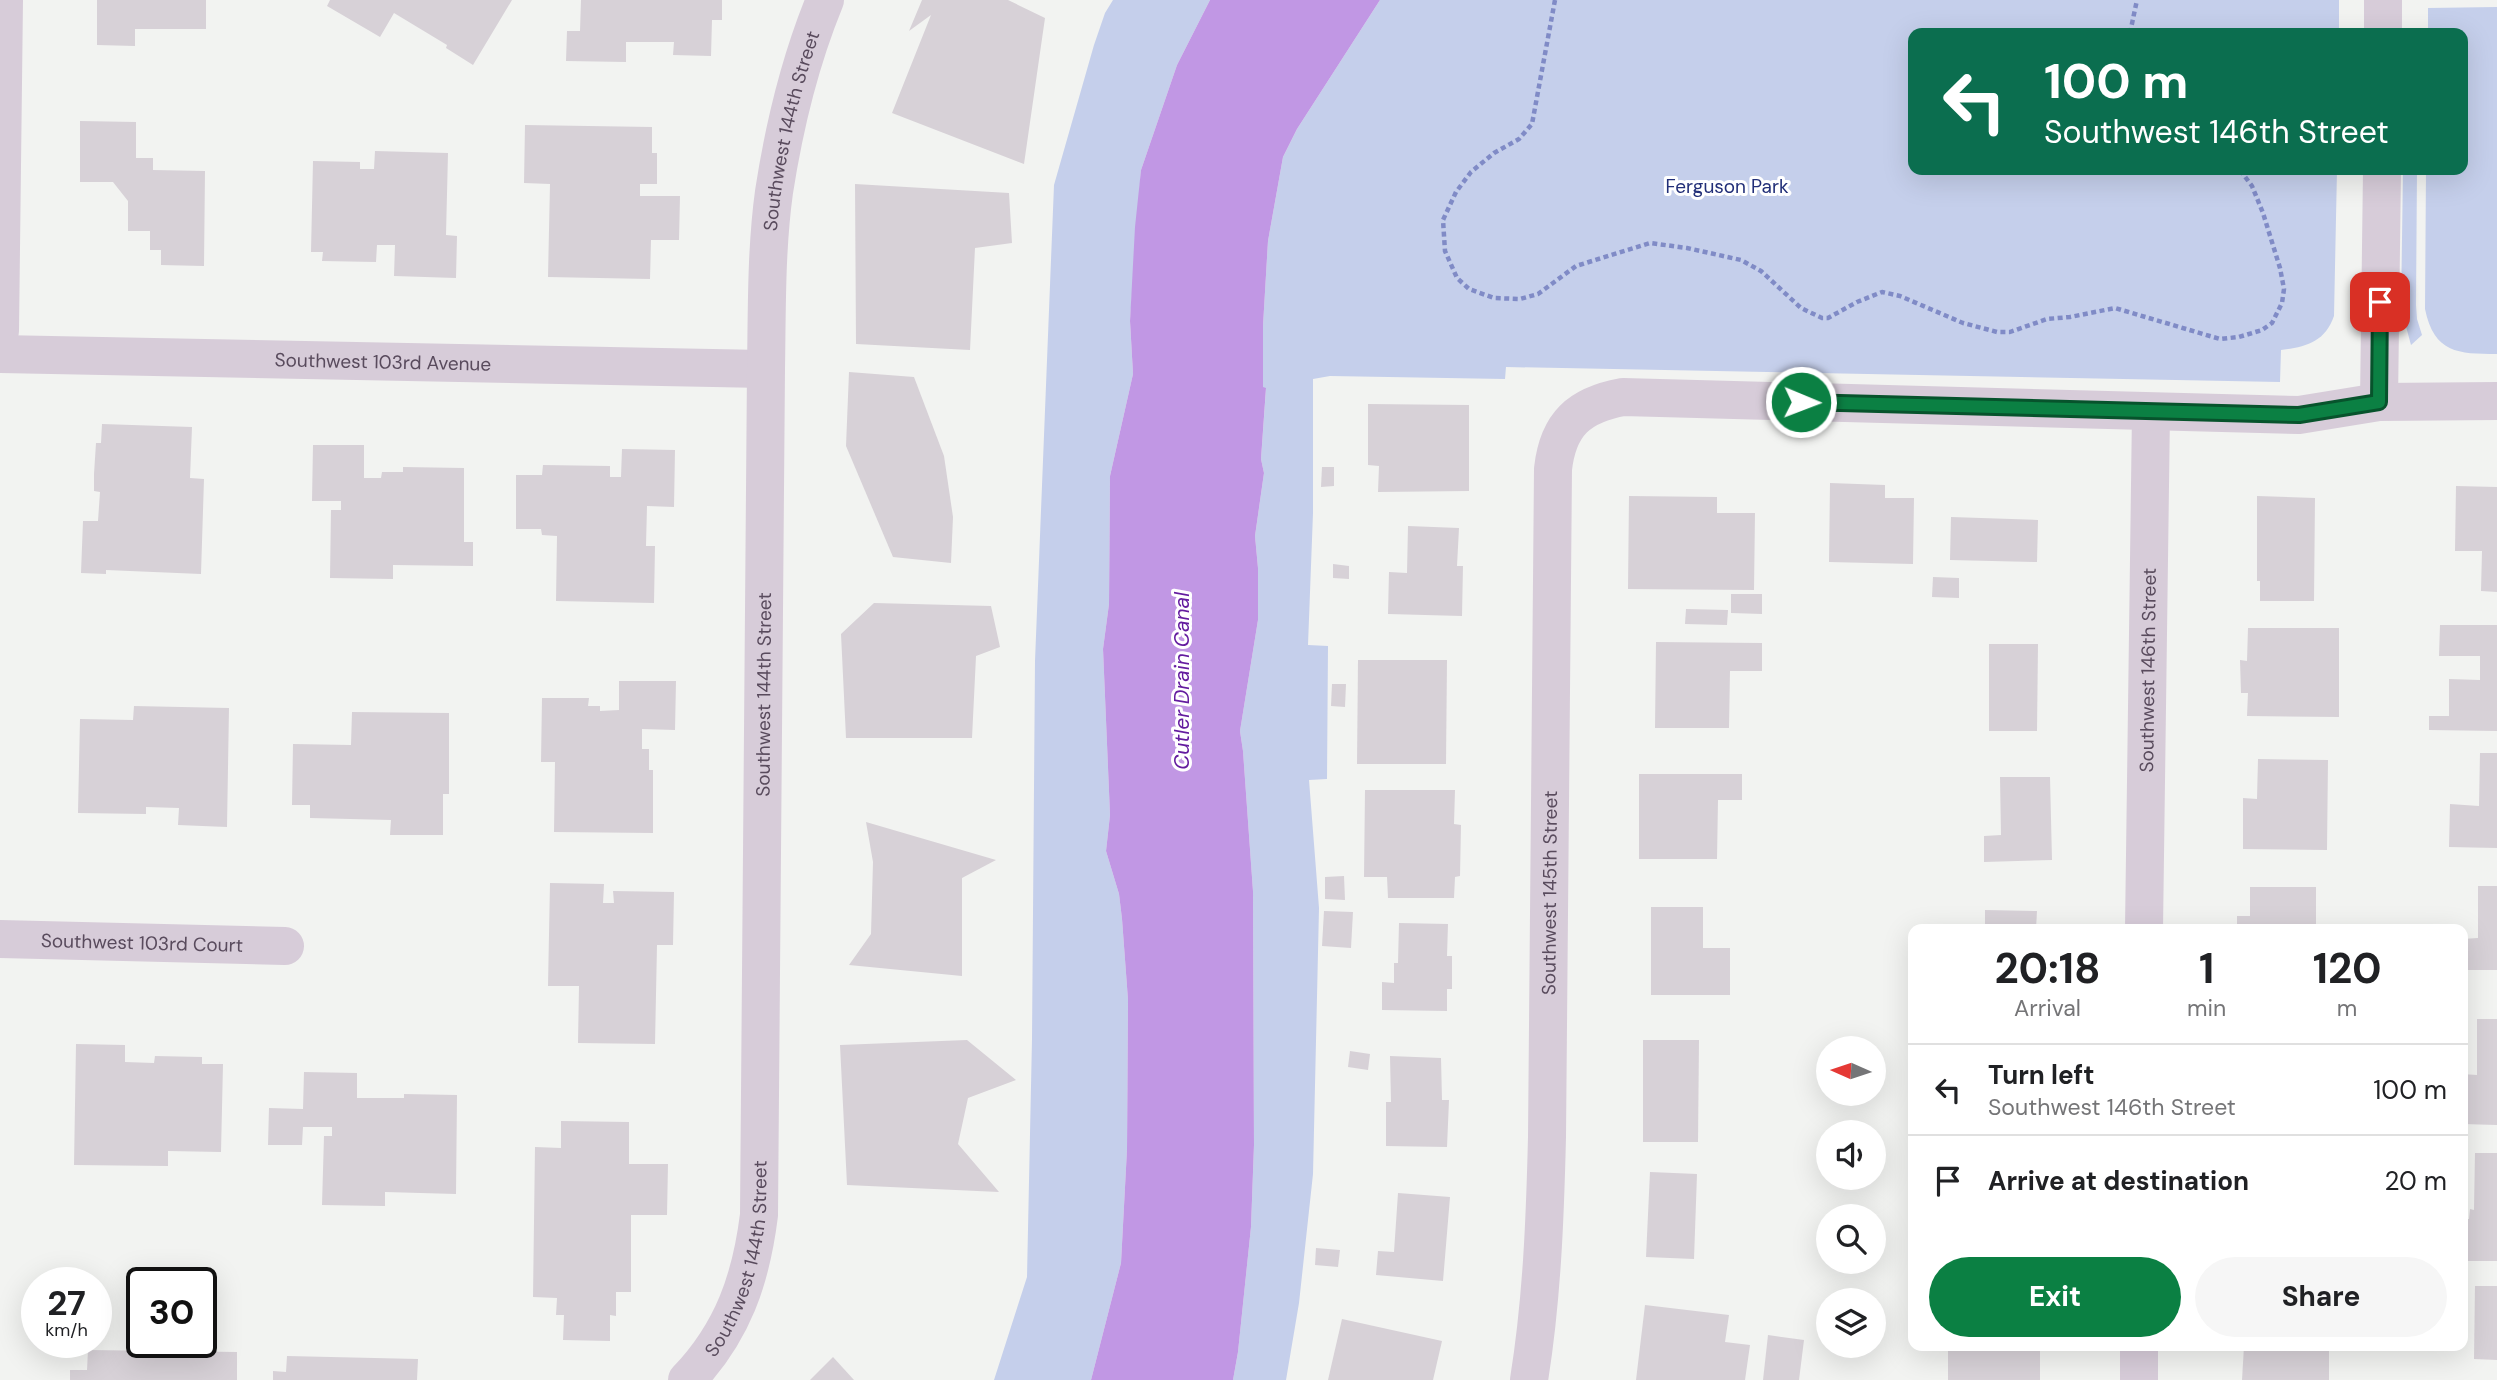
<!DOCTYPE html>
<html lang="en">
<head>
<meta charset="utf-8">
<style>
	body { margin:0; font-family:"DM Sans",sans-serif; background:#f6f6f6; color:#202124; height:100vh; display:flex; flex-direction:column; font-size:26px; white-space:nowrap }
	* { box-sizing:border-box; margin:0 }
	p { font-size:23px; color:#757577 }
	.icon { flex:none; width:38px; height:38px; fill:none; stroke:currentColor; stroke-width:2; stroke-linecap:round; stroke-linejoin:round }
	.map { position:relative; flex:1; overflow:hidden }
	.sheet { position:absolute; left:1908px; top:924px; width:560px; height:427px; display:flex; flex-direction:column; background:#fff; border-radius:14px; box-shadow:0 7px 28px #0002 }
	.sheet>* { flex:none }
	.guide { position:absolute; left:1908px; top:28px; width:560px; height:147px; border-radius:14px; box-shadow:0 7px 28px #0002; background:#0b6e4f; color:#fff; overflow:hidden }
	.needle { width:46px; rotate:273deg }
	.tools { position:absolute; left:1816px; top:1036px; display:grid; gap:14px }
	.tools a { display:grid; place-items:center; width:70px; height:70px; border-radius:50%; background:#fff; box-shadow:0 7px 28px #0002; font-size:35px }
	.speed { position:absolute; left:21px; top:1267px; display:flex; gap:14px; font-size:35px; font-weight:700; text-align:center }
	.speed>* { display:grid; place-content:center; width:91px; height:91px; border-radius:50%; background:#fff; box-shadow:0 7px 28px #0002; line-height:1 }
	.speed small { font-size:18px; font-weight:400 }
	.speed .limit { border:4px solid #111; border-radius:10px; background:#fff; color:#111 }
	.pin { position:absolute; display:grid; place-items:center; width:60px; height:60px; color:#fff; margin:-30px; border-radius:14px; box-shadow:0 4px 10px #0006 }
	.me { position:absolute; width:77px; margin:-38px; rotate:91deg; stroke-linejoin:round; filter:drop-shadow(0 0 5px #0008) }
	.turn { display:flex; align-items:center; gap:24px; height:147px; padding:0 21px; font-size:32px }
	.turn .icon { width:91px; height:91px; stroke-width:2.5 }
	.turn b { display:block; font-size:49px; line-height:60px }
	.eta { display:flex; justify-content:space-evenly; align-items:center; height:119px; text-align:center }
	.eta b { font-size:42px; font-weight:700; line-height:49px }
	.cta { display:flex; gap:14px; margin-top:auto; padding:14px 21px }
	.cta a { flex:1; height:80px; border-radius:42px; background:#0b8043; color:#fff; font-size:28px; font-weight:700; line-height:80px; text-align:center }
	.cta a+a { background:#f6f6f6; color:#202124 }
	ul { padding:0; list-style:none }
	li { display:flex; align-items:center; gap:21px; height:91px; padding:0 21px; border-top:2px solid #e0e0e0 }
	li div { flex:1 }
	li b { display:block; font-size:26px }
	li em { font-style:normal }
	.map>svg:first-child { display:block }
	.green { fill:#c5cfeb }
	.water { fill:#c197e4 }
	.building { fill:#d7d1d7 }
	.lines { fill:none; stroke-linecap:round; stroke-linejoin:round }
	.path { stroke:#808bc6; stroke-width:4.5; stroke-dasharray:5 3.5; stroke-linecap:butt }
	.minor { stroke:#d7ccd9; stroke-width:38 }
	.route-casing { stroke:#07532c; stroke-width:18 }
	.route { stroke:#0b8043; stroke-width:12 }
	.labels { text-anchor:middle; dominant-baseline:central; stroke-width:6; stroke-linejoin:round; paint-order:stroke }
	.street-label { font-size:19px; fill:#594b5d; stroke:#fff }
	.park-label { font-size:19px; fill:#222f78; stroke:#fff }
	.water-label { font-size:21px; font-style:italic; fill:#641c9f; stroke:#fff }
</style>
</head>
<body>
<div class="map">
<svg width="2497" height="1380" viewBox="0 0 2497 1380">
	<rect width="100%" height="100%" fill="#f2f3f1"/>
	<g class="green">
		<polygon points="1113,0 1210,0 1177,65 1141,170 1130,321 1133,374 1110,476 1109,604 1103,649 1110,815 1106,851 1119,894 1122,919 1128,1000 1127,1149 1121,1263 1091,1380 994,1380 1027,1277 1032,1039 1035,661 1054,185 1094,45 1105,13"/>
		<path d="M1380 0H2339V33H1913V170H2337L2334 316C2325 342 2306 347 2281 350L2280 382 1506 367 1505 379 1330 376 1313 379V513L1308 645 1328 646 1327 779 1309 780 1319 908 1313 1174 1299 1303 1286 1380H1233L1238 1352 1251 1227 1254 1145 1253 891 1243 751 1240 731 1258 620V568L1255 536 1264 473 1261 459 1266 389 1263 388V326L1268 241 1283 157 1297 129Z"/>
		<path d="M2497 7V354C2458 354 2434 353 2425 309L2426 170H2462V33H2428V8Z"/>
		<polygon points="2403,170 2417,170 2416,305 2417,319 2422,335 2411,345 2401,308"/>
	</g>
	<polygon class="water" points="1210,0 1380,0 1297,129 1283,157 1268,241 1263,326 1263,387 1266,388 1261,459 1264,473 1255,536 1258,568 1258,620 1240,731 1243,751 1253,891 1254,1145 1251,1227 1238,1352 1233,1380 1091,1380 1121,1263 1127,1149 1128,1000 1122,919 1119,894 1106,851 1110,815 1103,649 1109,604 1110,476 1133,374 1130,321 1135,227 1141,170 1177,65"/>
	<g class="building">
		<polygon points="97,0 206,0 206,29 135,29 135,46 97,45"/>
		<polygon points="330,0 512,0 473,65 446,48 447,45 394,13 380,37 327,6"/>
		<polygon points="581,0 722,0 722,20 712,20 711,56 673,55 674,42 626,42 626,62 566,61 567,31 580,31"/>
		<polygon points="922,0 1008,0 1045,18 1024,164 892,113 931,15 909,31"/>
		<polygon points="80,121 136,122 136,158 153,158 153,170 205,171 204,266 161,265 161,250 150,250 150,231 128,231 128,201 113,182 80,182"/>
		<polygon points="525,125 652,127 652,153 657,153 657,184 640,184 640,196 680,196 679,240 651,240 650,279 548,277 550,184 524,183"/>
		<polygon points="375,151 448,153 446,235 457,236 456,278 394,276 395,245 377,245 376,262 322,261 323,252 311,252 313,161 360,162 360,169 374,169"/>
		<polygon points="855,184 1009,193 1012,243 975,248 970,350 856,344"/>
		<polygon points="849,372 914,377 944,456 953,517 951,563 893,557 846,446"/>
		<polygon points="1368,404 1469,405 1469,491 1378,492 1379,466 1368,465"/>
		<polygon points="102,424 192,427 190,478 204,479 201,574 106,570 106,574 81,573 83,521 98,521 100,492 94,491 94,474 96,443 101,443"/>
		<polygon points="313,445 364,445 364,478 381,478 382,472 403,472 403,467 464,468 464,542 473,542 473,566 393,565 393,579 330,578 331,510 341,510 341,501 312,501"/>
		<polygon points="622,449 675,450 674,507 647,506 646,546 655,546 654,603 556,601 557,536 542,535 541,529 516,529 516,475 542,475 543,465 610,466 610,477 621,477"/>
		<polygon points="1322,467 1334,467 1334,486 1321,487"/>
		<polygon points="1830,483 1885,485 1885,498 1914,498 1913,564 1829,562"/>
		<polygon points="2456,486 2497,487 2497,592 2481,591 2482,551 2455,551"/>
		<polygon points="1629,496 1717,497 1717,513 1755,513 1754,590 1628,589"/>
		<polygon points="2257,496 2315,498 2314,601 2260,601 2260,581 2257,581"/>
		<polygon points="1951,517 2038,520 2037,562 1950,560"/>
		<polygon points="1408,526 1459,528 1457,566 1463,566 1462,616 1388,614 1389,572 1407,573"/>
		<polygon points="1333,564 1349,566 1349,579 1333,578"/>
		<polygon points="1933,577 1959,578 1959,598 1932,597"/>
		<polygon points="1731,594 1762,594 1762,614 1731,613"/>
		<polygon points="874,603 991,606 1000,647 976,656 972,738 846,738 841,634"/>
		<polygon points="1686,609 1728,610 1727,625 1685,624"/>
		<polygon points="2440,625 2497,625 2497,731 2429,730 2429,716 2449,716 2449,679 2480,680 2480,656 2439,656"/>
		<polygon points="2248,628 2339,628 2339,717 2247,716 2248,693 2241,693 2240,660 2247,661"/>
		<polygon points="1656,642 1762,643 1762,671 1730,671 1729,728 1655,728"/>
		<polygon points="1989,644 2038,644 2037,731 1989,731"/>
		<polygon points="1358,660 1447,660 1446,764 1357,764"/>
		<polygon points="619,681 676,681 675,730 642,729 642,749 649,749 649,770 653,770 653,833 554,832 555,762 541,762 542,698 589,698 588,706 600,706 600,711 619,710"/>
		<polygon points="1332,684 1346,684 1345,707 1331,706"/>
		<polygon points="134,706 229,708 227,827 178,825 179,808 146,807 146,814 78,813 80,719 133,720"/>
		<polygon points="352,712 449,713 449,794 443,794 443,835 390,835 391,820 310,818 310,805 292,805 293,744 351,745"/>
		<polygon points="2480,753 2497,753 2497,848 2449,847 2450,804 2479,806"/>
		<polygon points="2258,759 2328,760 2327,850 2243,849 2243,798 2257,799"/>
		<polygon points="1639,774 1742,774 1742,800 1718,800 1717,859 1639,859"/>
		<polygon points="2000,777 2050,777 2052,860 1984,862 1984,836 2001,835"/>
		<polygon points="1365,790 1455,790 1454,824 1461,825 1460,876 1455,877 1454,898 1388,898 1387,877 1364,877"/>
		<polygon points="866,822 996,860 962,878 962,976 849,965 871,934 873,862"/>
		<polygon points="1344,876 1345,900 1325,899 1325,877"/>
		<polygon points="550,883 604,884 603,903 614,903 613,891 674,892 673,945 657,945 655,1044 578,1043 579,986 548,986"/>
		<polygon points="2478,886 2497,886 2497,970 2462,970 2462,939 2478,938"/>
		<polygon points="2250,887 2316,887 2316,929 2237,929 2237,916 2250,916"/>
		<polygon points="1651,907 1703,907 1703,948 1730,948 1730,995 1651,995"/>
		<polygon points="1985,910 2037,911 2036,929 1985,929"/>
		<polygon points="1324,911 1353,912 1351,948 1322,946"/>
		<polygon points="1399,923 1448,924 1447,956 1452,956 1452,989 1447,989 1447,1011 1382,1010 1382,982 1394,983 1394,963 1398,963"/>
		<polygon points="2477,1019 2497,1019 2497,1125 2462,1124 2462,1074 2477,1075"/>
		<polygon points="967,1040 1016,1080 968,1098 958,1144 999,1192 847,1185 840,1045"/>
		<polygon points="1643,1040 1699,1040 1698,1142 1643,1142"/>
		<polygon points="76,1044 125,1045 125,1062 154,1063 155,1056 202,1057 202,1064 223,1064 221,1152 168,1151 168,1166 74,1165"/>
		<polygon points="1350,1051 1370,1054 1368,1070 1348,1067"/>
		<polygon points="1390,1056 1441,1058 1442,1100 1449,1100 1447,1147 1386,1146 1386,1102 1391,1102"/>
		<polygon points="304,1072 357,1073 357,1098 404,1098 404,1094 457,1095 456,1194 385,1192 385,1206 322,1205 324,1136 332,1136 332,1127 303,1127 302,1145 268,1145 269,1108 303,1109"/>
		<polygon points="561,1121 629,1122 629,1164 668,1164 667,1215 631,1215 631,1292 616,1292 616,1316 610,1315 610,1341 563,1340 564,1315 556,1315 557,1298 533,1297 535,1147 561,1148"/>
		<polygon points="2475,1153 2497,1153 2497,1261 2462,1261 2462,1219 2469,1219 2470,1209 2474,1210"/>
		<polygon points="1650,1172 1697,1174 1694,1259 1646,1257"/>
		<polygon points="1398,1193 1450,1197 1443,1281 1376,1275 1378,1251 1394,1252"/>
		<polygon points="1316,1248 1340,1250 1338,1267 1315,1265"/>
		<polygon points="2475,1286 2497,1286 2497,1360 2474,1359"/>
		<polygon points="1645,1305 1729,1315 1725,1342 1750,1345 1745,1380 1636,1380"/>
		<polygon points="1342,1319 1442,1341 1433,1380 1328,1380"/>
		<polygon points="1768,1335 1804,1340 1799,1380 1763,1380"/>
		<rect x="1948" y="1346" width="92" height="34"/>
		<polygon points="2244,1346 2329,1346 2329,1380 2242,1380"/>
		<polygon points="88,1350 237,1352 237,1380 70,1380 70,1370 87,1370"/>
		<polygon points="287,1356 418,1359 417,1380 273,1380 273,1371 286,1372"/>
		<polygon points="833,1357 854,1380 810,1380"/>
	</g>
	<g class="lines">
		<g class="path">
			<polyline points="1555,0 1532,124 1519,139 1494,153 1471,172 1456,192 1443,220 1445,251 1457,278 1469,289 1494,298 1520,299 1538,294 1576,266 1650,243 1687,248 1741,260 1761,271 1801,308 1822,318 1828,318 1857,302 1882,292 1900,296 1963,323 1997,332 2010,332 2047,319 2070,317 2115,308 2220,339 2239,337 2262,330 2272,323 2282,303 2284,289 2280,268 2263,213 2252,186 2240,170"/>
			<polyline points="2130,33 2137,0"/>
		</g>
		<g class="minor">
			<polyline points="2383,33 2383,0"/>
			<polyline points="0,331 4,0"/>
			<path id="s1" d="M0 354 766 369"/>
			<polyline points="2379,402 2382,170"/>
			<path id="s2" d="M2144 929 2151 412"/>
			<path id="s3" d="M0 939 285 946"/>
			<path id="s4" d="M687 1380C733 1332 751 1279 759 1215L766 369C767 310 766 250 774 192 784 127 800 61 825 0"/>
			<path id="s5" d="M1529 1380C1542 1299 1545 1219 1547 1137L1553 469C1558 424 1579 405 1623 397L2299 415 2379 402 2497 401"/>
			<polyline points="2139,1380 2139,1346"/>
		</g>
	</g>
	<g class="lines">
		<defs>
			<polyline id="route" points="1801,402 2299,415 2379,402 2380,302"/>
		</defs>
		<use href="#route" class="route-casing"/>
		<use href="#route" class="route"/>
	</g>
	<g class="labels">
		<g class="street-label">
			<text stroke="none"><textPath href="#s4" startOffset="1270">Southwest 144th Street</textPath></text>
			<text stroke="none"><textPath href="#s1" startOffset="383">Southwest 103rd Avenue</textPath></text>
			<text stroke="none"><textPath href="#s2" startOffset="259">Southwest 146th Street</textPath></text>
			<text stroke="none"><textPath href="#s4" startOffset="704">Southwest 144th Street</textPath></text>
			<text stroke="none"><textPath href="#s5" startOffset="488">Southwest 145th Street</textPath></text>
			<text stroke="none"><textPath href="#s3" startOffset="142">Southwest 103rd Court</textPath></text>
			<text stroke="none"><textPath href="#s4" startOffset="136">Southwest 144th Street</textPath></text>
		</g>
		<g class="park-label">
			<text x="1727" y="186">Ferguson Park</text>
		</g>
		<g class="water-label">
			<text transform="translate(1182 681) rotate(-90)">Cutler Drain Canal</text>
		</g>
	</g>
</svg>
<div class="tools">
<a><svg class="needle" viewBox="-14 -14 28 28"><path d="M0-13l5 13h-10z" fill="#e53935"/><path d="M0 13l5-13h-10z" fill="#757577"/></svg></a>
<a><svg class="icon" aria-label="sound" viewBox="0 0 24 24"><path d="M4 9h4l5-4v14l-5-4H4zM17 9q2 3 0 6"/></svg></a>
<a><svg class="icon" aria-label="search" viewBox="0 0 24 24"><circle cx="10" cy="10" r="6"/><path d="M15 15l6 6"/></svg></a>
<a><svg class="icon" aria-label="layers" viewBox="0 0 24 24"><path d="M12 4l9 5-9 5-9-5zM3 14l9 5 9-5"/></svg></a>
</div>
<div class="speed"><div>27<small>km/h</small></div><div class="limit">30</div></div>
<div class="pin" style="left:2380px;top:302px;background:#d93025"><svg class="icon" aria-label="arrive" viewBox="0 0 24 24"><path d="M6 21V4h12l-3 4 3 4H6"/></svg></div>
<svg class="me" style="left:1801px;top:402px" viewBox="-20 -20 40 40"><circle r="17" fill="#0b8043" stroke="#fff" stroke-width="3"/><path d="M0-11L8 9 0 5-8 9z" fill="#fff"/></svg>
<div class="guide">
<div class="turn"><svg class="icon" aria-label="left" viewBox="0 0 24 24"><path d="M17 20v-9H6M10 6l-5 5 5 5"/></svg><div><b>100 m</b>Southwest 146th Street</div></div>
</div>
<section class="sheet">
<div class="eta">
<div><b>20:18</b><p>Arrival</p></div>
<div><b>1</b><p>min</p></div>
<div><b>120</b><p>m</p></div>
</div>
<ul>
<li><svg class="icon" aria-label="left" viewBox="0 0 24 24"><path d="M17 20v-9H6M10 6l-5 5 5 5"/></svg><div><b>Turn left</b><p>Southwest 146th Street</p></div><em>100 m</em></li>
<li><svg class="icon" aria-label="arrive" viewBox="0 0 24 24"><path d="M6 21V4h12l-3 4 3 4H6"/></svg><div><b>Arrive at destination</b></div><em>20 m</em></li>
</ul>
<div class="cta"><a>Exit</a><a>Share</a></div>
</section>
</div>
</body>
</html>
